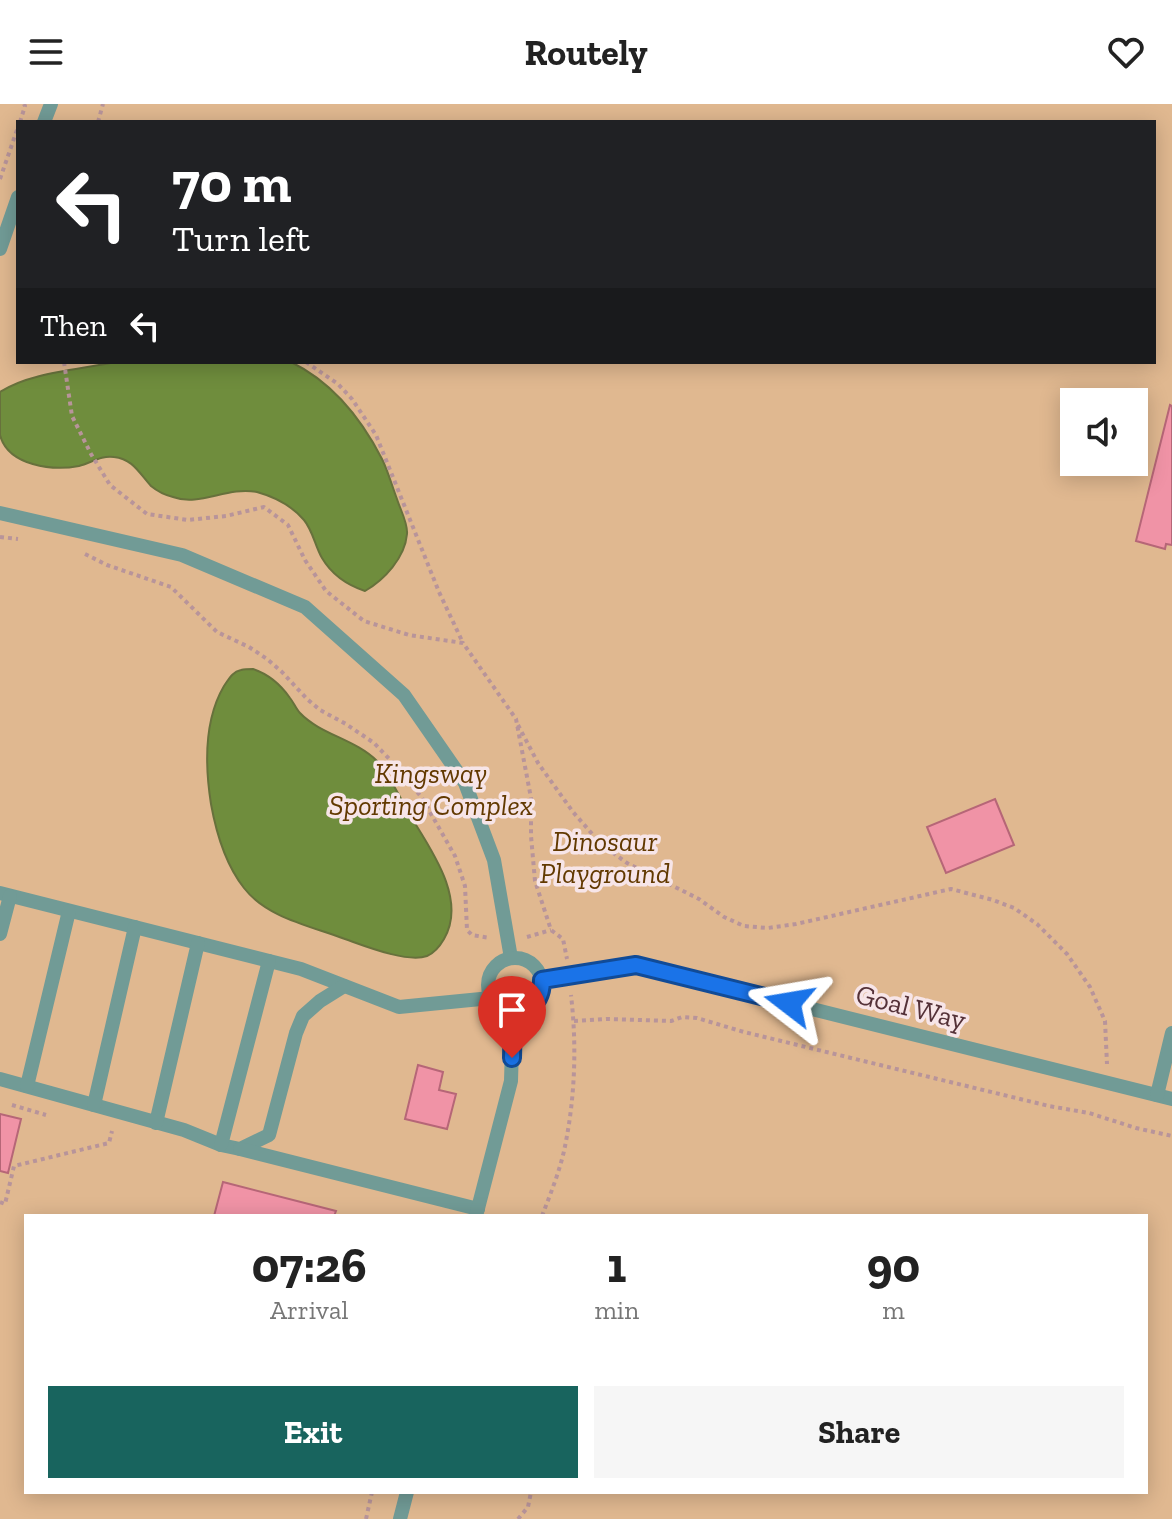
<!DOCTYPE html>
<html lang="en">
<head>
<meta charset="utf-8">
<style>
	body { margin:0; font-family:"Zilla Slab",serif; background:#f6f6f6; color:#222; height:100vh; display:flex; flex-direction:column; font-size:30px; white-space:nowrap }
	* { box-sizing:border-box; margin:0 }
	p { font-size:26px; color:#767676 }
	.icon { flex:none; width:44px; height:44px; fill:none; stroke:currentColor; stroke-width:2; stroke-linecap:round; stroke-linejoin:round }
	.map { position:relative; flex:1; overflow:hidden }
	.sheet { position:absolute; left:24px; top:1110px; width:1124px; height:280px; display:flex; flex-direction:column; background:#fff; border-radius:0px; box-shadow:0 4px 20px #0003 }
	.sheet>* { flex:none }
	.top-card { position:absolute; left:16px; top:16px; width:1140px; height:244px; border-radius:0px; box-shadow:0 4px 20px #0003; background:#202124; color:#fff; overflow:hidden }
	.buttons { position:absolute; left:1060px; top:284px; display:grid; gap:16px }
	.buttons a { display:grid; place-items:center; width:88px; height:88px; border-radius:0px; background:#fff; box-shadow:0 4px 20px #0003; font-size:40px }
	.pin { position:absolute; display:grid; place-items:center; width:68px; height:68px; color:#fff; margin:-82px -34px; border-radius:50% 50% 50% 0; rotate:-45deg; box-shadow:0 0 8px #0007 }
	.pin .icon { rotate:45deg }
	.me { position:absolute; width:88px; margin:-44px; rotate:284deg; stroke-linejoin:round; filter:drop-shadow(0 0 6px #0008) }
	.turn { display:flex; align-items:center; gap:28px; height:168px; padding:0 24px; font-size:36px }
	.turn .icon { width:104px; height:104px; stroke-width:2.5 }
	.turn b { display:block; font-size:56px; line-height:68px }
	.then { display:flex; align-items:center; height:76px; padding:0 24px; background:#0003; gap:16px; font-size:30px }
	.eta { display:flex; justify-content:space-evenly; align-items:center; height:136px; text-align:center }
	.eta b { font-size:48px; font-weight:800; line-height:56px }
	.button { display:flex; gap:16px; margin-top:auto; padding:16px 24px }
	.button a { flex:1; height:92px; border-radius:0px; background:#18645e; color:#fff; font-size:32px; font-weight:800; line-height:92px; text-align:center }
	.button a+a { background:#f6f6f6; color:#222 }
	header { display:flex; justify-content:space-between; align-items:center; height:104px; padding:0 24px; background:#fff; font-size:36px; font-weight:800 }
	.map>svg:first-child { display:block }
	.green { fill:#e0b890; fill-rule:evenodd }
	.water { fill:#6f8d3d; stroke:#67713c; stroke-width:2 }
	.building { fill:#f093a6; stroke:#b66677; stroke-width:2 }
	.lines { fill:none; stroke-linecap:round; stroke-linejoin:round }
	.path { stroke:#b8949a; stroke-width:4; stroke-dasharray:4 4; stroke-linecap:butt }
	.lane { stroke:#719b96; stroke-width:14 }
	.route-casing { stroke:#114b97; stroke-width:20 }
	.route { stroke:#1a73e8; stroke-width:14 }
	.labels { text-anchor:middle; dominant-baseline:central; stroke-width:7; stroke-linejoin:round; paint-order:stroke }
	.park-label { font-size:28px; font-style:italic; fill:#623900; stroke:#f7e5e8 }
	.street-label { font-size:28px; fill:#543138; stroke:#f7e5e8 }
</style>
</head>
<body>
<header><svg class="icon" aria-label="menu" viewBox="0 0 24 24"><path d="M4 6h16M4 12h16M4 18h16"/></svg>Routely<svg class="icon" aria-label="heart" viewBox="0 0 24 24"><path d="M12 20l-8-8c-3-5 5-10 8-4 3-6 11-1 8 4z"/></svg></header>
<div class="map">
<svg width="1172" height="1415" viewBox="0 0 1172 1415">
	<rect width="100%" height="100%" fill="#f7d2d8"/>
	<path class="green" d="M0 0H1172V1415H0ZM18 18H1154V258H18ZM1074 298H1134V358H1074ZM26 1112H1146V1388H26Z"/>
	<g class="water">
		<path d="M115 258H291C332 278 361 314 382 355 388 367 392 382 397 395 400 405 408 419 407 430 405 454 384 476 365 487 347 481 332 471 322 454 315 442 313 427 304 416 292 402 275 393 257 388 227 382 200 403 173 393 165 391 157 387 151 382 139 369 133 355 114 353 101 351 91 359 79 362 53 367 8 362 0 331 0 318 0 302 0 288 31 268 79 266 115 258Z"/>
		<path d="M253 565C268 570 281 581 290 594 294 599 296 605 300 609 321 631 355 635 377 657 389 669 402 698 411 713 432 747 467 796 444 835 440 842 434 849 427 852 407 859 365 842 345 835 311 822 267 814 244 784 226 761 216 728 211 700 205 662 204 616 224 582 229 575 232 568 241 566 245 565 249 565 253 565Z"/>
	</g>
	<g class="building">
		<polygon points="1170,301 1172,302 1172,441 1166,440 1165,445 1136,437"/>
		<polygon points="995,695 1014,741 946,769 927,723"/>
		<polygon points="418,961 443,968 439,986 456,990 447,1025 405,1015"/>
		<polygon points="0,1010 21,1015 8,1069 0,1067"/>
		<polygon points="223,1078 336,1107 334,1112 214,1112"/>
	</g>
	<g class="lines">
		<g class="path">
			<polyline points="20,18 25,2 24,0"/>
			<polyline points="98,18 103,0"/>
			<polyline points="0,75 18,23"/>
			<polyline points="64,258 72,312 91,350 110,381 147,410 188,416 226,412 264,403 288,421 305,456 326,487 364,517 409,531 463,539 516,615 531,694 531,732 535,777 551,826 563,835 567,855"/>
			<polyline points="306,258 338,280 352,295 376,331 439,488 463,539"/>
			<polyline points="0,433 18,435"/>
			<polyline points="85,450 107,461 171,483 217,528 249,543 267,555 282,568 307,595 320,606 346,620 374,639 397,663 422,694 455,752 465,782 467,826 472,831 490,834"/>
			<polyline points="518,621 538,659 573,708 601,740 627,759 699,795 724,813 744,822 768,824 796,820 951,785 993,796 1014,804 1037,820 1067,850 1090,883 1105,917 1107,960"/>
			<polyline points="527,833 551,826"/>
			<polyline points="574,917 607,915 671,917 682,913 697,914 744,928 1049,1002 1089,1009 1136,1024 1172,1032"/>
			<polyline points="12,1001 46,1011"/>
			<polyline points="0,1098 5,1100 14,1062 109,1039 112,1027"/>
			<path d="M542 1112C550 1091 559 1069 564 1047 575 996 577 943 571 891"/>
			<polyline points="366,1415 372,1388"/>
			<polyline points="518,1415 528,1403 531,1388"/>
		</g>
		<g class="lane">
			<polyline points="44,18 51,0"/>
			<polyline points="0,145 18,93"/>
			<polyline points="0,409 182,451 305,503 404,591 465,679 494,756 511,854"/>
			<polyline points="0,789 301,865 399,903 491,894"/>
			<polyline points="0,830 10,792"/>
			<circle cx="515" cy="881" r="27"/>
			<polyline points="542,876 636,861 1172,995"/>
			<polyline points="0,975 184,1026 221,1041 240,1045 269,1031 296,929 303,912 320,897 344,882"/>
			<polyline points="27,982 69,807"/>
			<polyline points="1157,991 1172,929"/>
			<polyline points="94,1001 135,823"/>
			<polyline points="156,1019 198,839"/>
			<polyline points="221,1041 269,857"/>
			<polyline points="240,1045 478,1105"/>
			<polyline points="476,1112 511,977 513,909"/>
			<polyline points="400,1415 407,1388"/>
		</g>
	</g>
	<g class="lines">
		<defs>
			<path id="route" d="M512 954 513 909C532 906 542 896 542 876L636 861 789 899"/>
		</defs>
		<use href="#route" class="route-casing"/>
		<use href="#route" class="route"/>
	</g>
	<g class="labels">
		<g class="park-label">
			<text x="431" y="669">Kingsway<tspan x="431" dy="32">Sporting Complex</tspan></text>
			<text x="605" y="737">Dinosaur<tspan x="605" dy="32">Playground</tspan></text>
		</g>
		<g class="street-label">
			<text transform="translate(911 903) rotate(14)">Goal Way</text>
		</g>
	</g>
</svg>
<div class="buttons">
<a><svg class="icon" aria-label="sound" viewBox="0 0 24 24"><path d="M4 9h4l5-4v14l-5-4H4zM17 9q2 3 0 6"/></svg></a>
</div>
<div class="pin" style="left:512px;top:954px;background:#d93025"><svg class="icon" aria-label="arrive" viewBox="0 0 24 24"><path d="M6 21V4h12l-3 4 3 4H6"/></svg></div>
<svg class="me" style="left:789px;top:899px" viewBox="-20 -20 40 40"><path d="M0-17L14 15 0 8-14 15z" fill="#1a73e8" stroke="#fff" stroke-width="4"/></svg>
<div class="top-card">
<div class="turn"><svg class="icon" aria-label="left" viewBox="0 0 24 24"><path d="M17 20v-9H6M10 6l-5 5 5 5"/></svg><div><b>70 m</b>Turn left</div></div>
<div class="then">Then<svg class="icon" aria-label="left" viewBox="0 0 24 24"><path d="M17 20v-9H6M10 6l-5 5 5 5"/></svg></div>
</div>
<section class="sheet">
<div class="eta">
<div><b>07:26</b><p>Arrival</p></div>
<div><b>1</b><p>min</p></div>
<div><b>90</b><p>m</p></div>
</div>
<div class="button"><a>Exit</a><a>Share</a></div>
</section>
</div>
</body>
</html>
